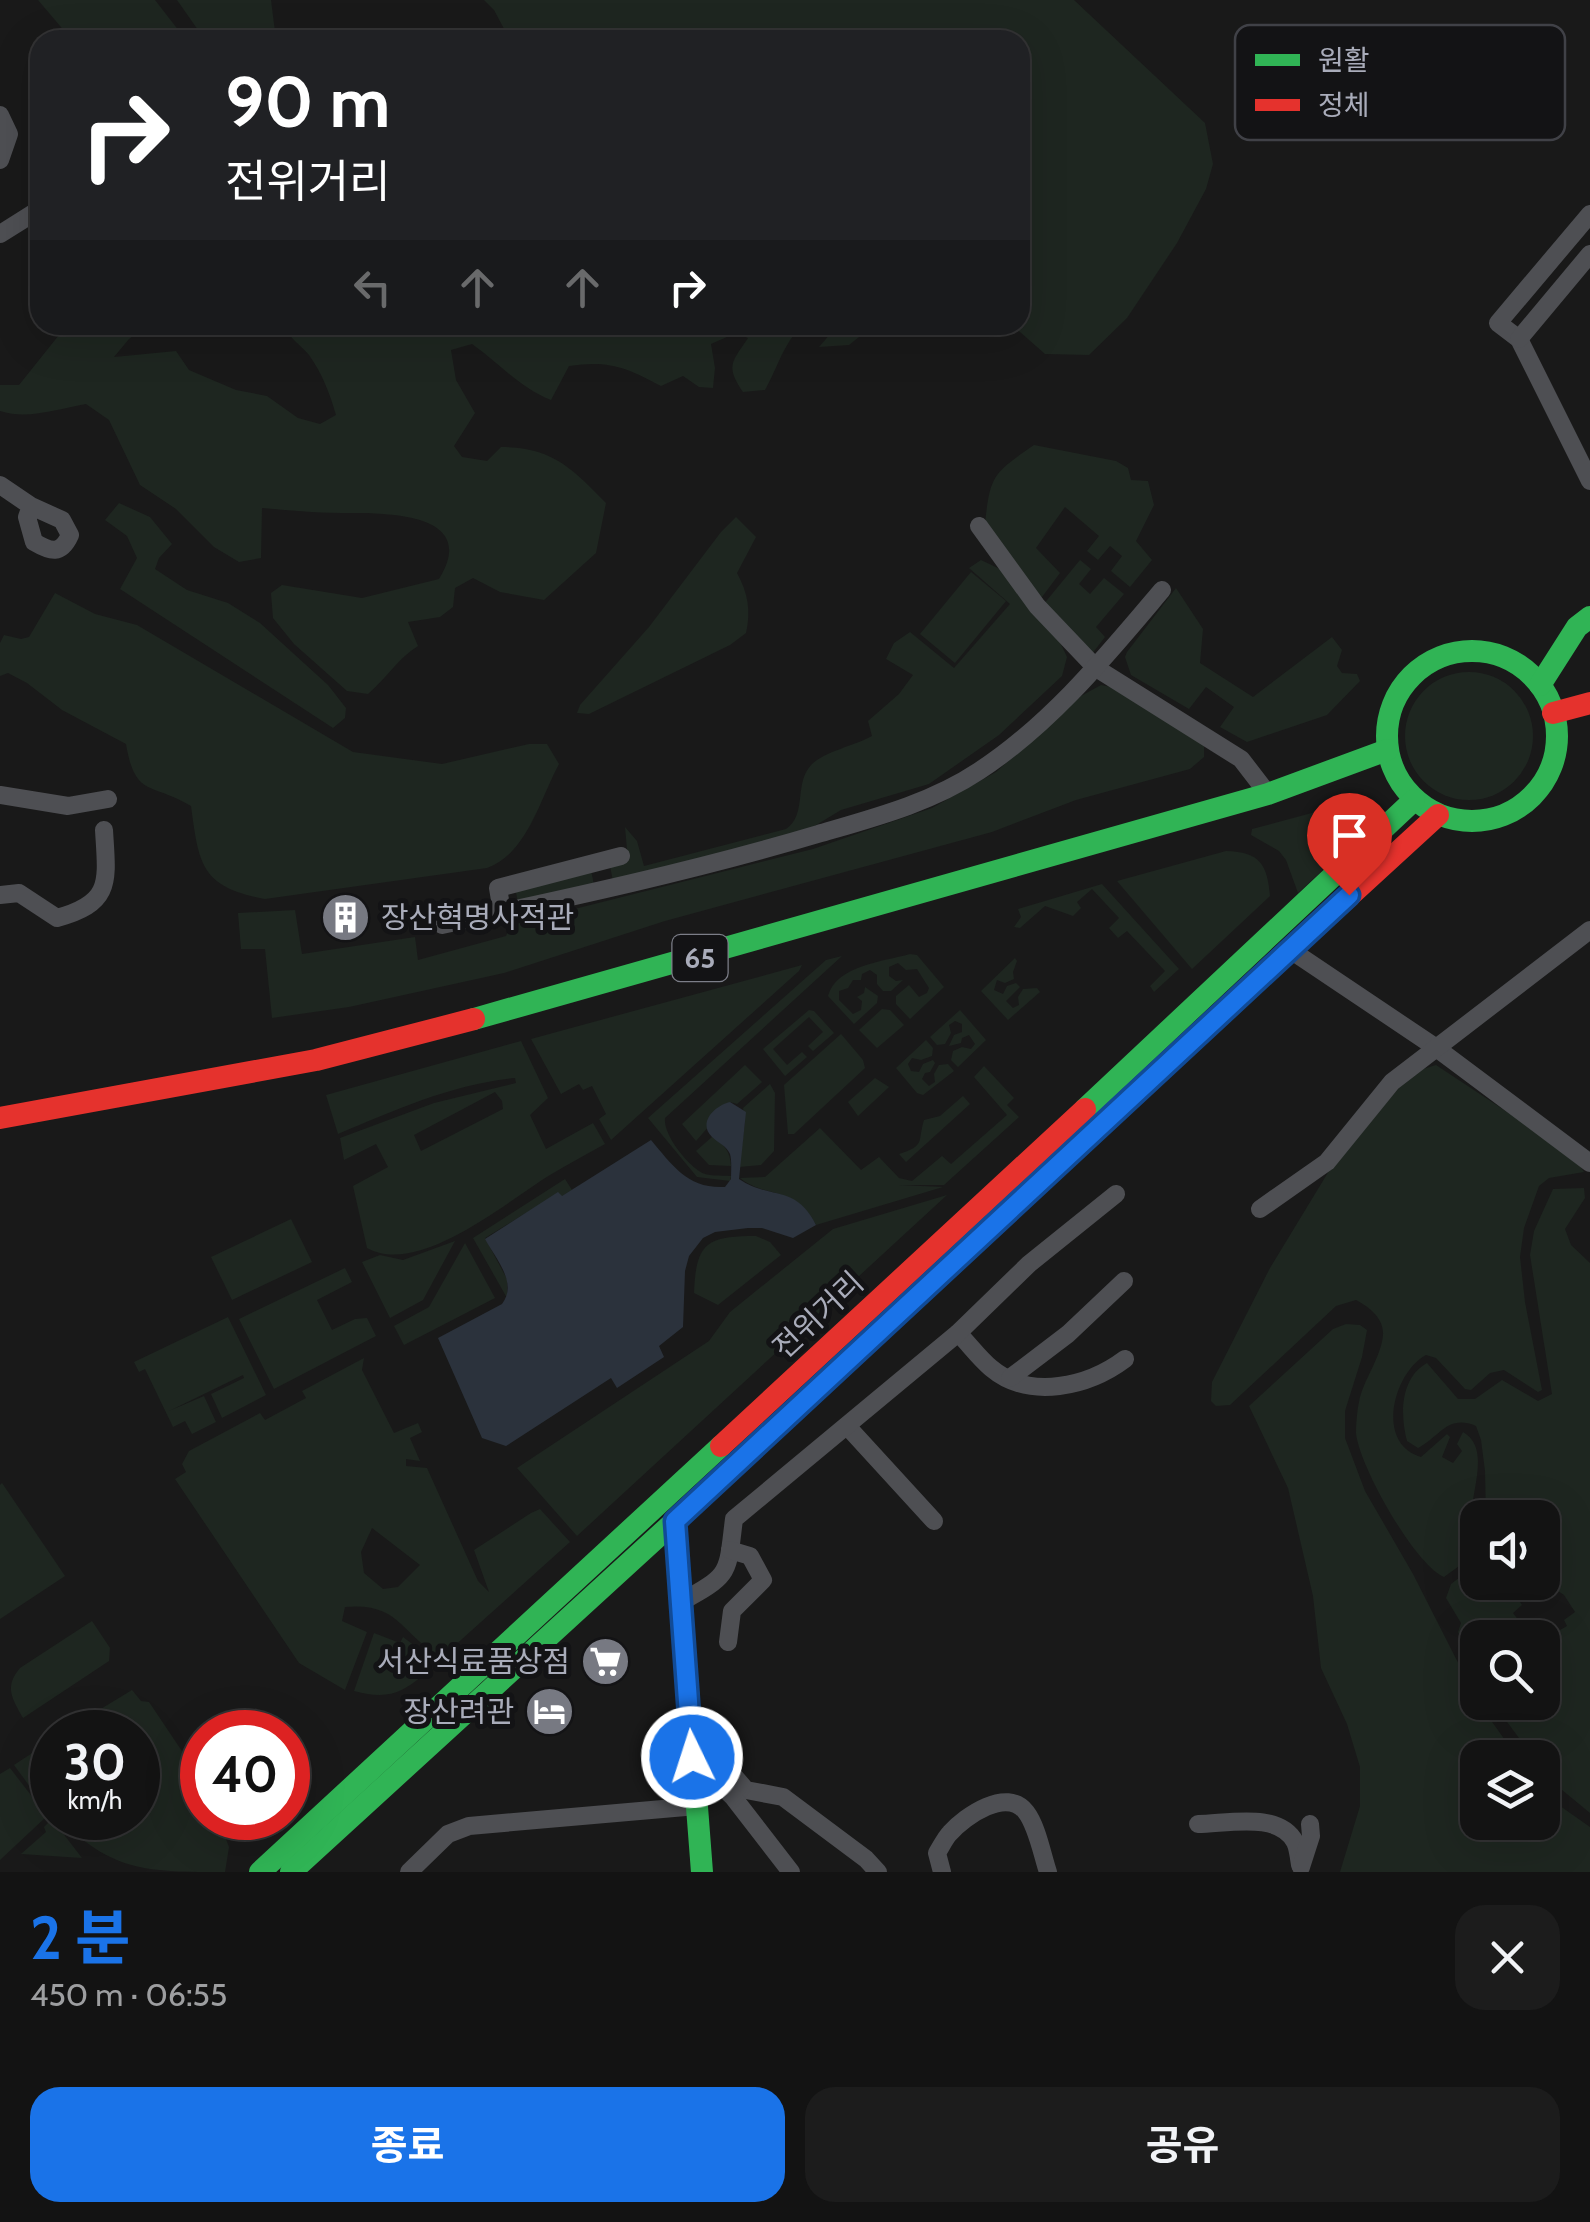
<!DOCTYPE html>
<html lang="ko">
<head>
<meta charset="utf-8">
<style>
	body { margin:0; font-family:Cabin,"Noto Sans KR",sans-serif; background:#1c1c1c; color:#f1f3f6; height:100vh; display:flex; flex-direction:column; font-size:38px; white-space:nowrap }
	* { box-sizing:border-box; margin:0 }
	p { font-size:32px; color:#9d9ea0 }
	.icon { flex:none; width:55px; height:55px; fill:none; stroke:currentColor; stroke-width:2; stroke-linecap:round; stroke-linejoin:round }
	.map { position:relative; height:1872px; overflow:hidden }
	.drawer { display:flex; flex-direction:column; background:#131313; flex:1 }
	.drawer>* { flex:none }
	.guide { position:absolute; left:30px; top:30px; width:1000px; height:305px; border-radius:30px; box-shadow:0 10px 40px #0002,0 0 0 2px #323233; background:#202124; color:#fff; overflow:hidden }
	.tools { position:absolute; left:1460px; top:1500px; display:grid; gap:20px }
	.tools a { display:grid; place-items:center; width:100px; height:100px; border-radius:20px; background:#131313; box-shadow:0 10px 40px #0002,0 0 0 2px #323233; font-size:50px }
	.speed { position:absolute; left:30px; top:1710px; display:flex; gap:20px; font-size:50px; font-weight:700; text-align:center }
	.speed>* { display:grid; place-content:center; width:130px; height:130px; border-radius:50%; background:#131313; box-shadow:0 10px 40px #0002,0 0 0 2px #323233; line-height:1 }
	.speed small { font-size:25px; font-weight:400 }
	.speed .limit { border:15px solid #d22; background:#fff; color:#111 }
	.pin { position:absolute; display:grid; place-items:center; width:85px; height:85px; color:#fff; margin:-102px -42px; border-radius:50% 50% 50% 0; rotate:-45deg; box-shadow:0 0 10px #0007 }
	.pin .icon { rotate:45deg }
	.me { position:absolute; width:110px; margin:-55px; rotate:356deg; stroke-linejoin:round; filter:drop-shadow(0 0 8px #0008) }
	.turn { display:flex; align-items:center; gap:35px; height:210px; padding:0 30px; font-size:45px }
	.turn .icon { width:130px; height:130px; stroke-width:2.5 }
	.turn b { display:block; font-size:70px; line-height:85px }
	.lanes { display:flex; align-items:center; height:95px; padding:0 30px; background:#0003; justify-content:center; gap:50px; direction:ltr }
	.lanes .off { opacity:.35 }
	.round { display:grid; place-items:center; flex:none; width:105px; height:105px; border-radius:30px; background:#1c1c1c }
	.overview { display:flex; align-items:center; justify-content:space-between; height:170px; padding:0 30px }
	h1 { font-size:60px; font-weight:700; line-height:75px; color:#1a73e8 }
	.primary-button { display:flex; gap:20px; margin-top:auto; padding:20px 30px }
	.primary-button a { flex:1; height:115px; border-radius:30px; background:#1a73e8; color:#fff; font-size:40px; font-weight:700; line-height:115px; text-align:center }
	.primary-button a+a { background:#1c1c1c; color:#f1f3f6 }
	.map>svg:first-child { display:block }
	.green { fill:#1e2620; fill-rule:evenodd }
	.water { fill:#2b323c }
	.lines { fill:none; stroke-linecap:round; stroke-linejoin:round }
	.street { stroke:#4e4f53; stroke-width:18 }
	.fast { stroke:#30b455; stroke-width:22 }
	.jam { stroke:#e5322d; stroke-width:22 }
	.route-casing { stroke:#114b97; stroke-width:25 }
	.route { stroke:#1a73e8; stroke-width:18 }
	.labels { text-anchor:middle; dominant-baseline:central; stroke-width:10; stroke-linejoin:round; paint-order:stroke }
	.shield { fill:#131315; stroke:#7c7e88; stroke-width:2.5 }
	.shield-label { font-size:28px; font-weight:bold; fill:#a9acba }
	.poi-label { font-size:30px; fill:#a9acba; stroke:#131315; text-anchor:end }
	.street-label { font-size:30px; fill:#a9acba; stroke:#131315 }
	.key { fill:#131315; stroke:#404147; stroke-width:2.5 }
	.key-label { font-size:28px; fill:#a9acba }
</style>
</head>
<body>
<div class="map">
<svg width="1590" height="1872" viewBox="0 0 1590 1872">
	<rect width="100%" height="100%" fill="#191919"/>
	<g class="green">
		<polygon points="38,0 155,0 186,40 72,40"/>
		<polygon points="177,0 271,0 276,40 205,40"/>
		<polygon points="484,0 1074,0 1205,123 1213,164 1206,189 1177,243 1127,318 1089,355 1045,354 1012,325 1020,325 1020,40 510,40 494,10"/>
		<path d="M67 325H148L129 339 114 357 176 351 189 370 236 390 267 396 298 418 320 424 336 415C330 394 322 373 309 355 300 344 289 339 285 325H592L624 329 636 325H803C784 342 778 367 765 390L743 392C725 366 732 362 748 338L736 333 711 344 715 368 713 388 699 387 683 376 661 386C626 367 608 360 569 366L551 400C520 388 500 364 472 344L451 350 456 380 475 413 454 446 462 457 487 461 501 447C552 447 572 468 606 503L596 553 544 600 500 592 473 578 455 588 453 607 440 617 408 622 418 646C398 658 386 679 368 694L347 691 294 644 273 618 271 593 282 585 362 598 439 579C481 511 382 513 341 513 315 513 288 510 262 508L261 558 239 562 214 547 176 509 140 485 109 420 86 404C57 409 28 420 0 411V385H19Z"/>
		<polygon points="838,325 874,325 849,345 819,347"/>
		<path d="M1034 445 1116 461 1128 468 1131 480 1148 481 1154 505 1136 541 1152 560 1130 587 1111 571 1122 556 1110 546 1098 560 1087 551 1099 536 1065 507 1036 548 1060 573 1039 601 985 524C990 474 994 473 1034 445Z"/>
		<polygon points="119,503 150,517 172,544 159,558 155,569 187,590 228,603 260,623 328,685 346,708 345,718 333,728 120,589 137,558 127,536 105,520"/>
		<path d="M736 517 756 537 737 573C748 593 751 611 746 633L730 645 589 714 577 713 580 705 649 627 721 532Z"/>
		<path d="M981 560 1002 570 1058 638 1067 657 1062 676 999 735 929 784 841 810 803 833 613 881 610 866 628 861 625 827 637 841 644 866 786 829C808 814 793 783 812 764 826 751 854 746 872 736L868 721 899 694 913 675 886 659 894 643 910 632 954 668 1010 604 969 568Z"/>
		<polygon points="1080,560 1091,569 1079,584 1090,594 1104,578 1124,594 1096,627 1105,637 1091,655 1043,605"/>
		<polygon points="971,572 1006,601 955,663 920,634"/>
		<polygon points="1176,588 1203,629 1200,663 1253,697 1332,637 1342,650 1337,666 1342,673 1357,674 1360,681 1327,715 1247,742 1220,727 1234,707 1206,687 1189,709 1131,675 1125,657 1127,652"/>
		<path d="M55 593 95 614 137 625 353 752 442 764 529 744H547L559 764C540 799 527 854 487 868L265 899C201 887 199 865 191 806 151 782 135 798 126 744L62 710 27 683 8 673 0 676V643L4 635 21 639 29 637Z"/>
		<circle cx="1469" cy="736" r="64"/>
		<polygon points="1101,685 1121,689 1204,743 1204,757 1190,769 1076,800 992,832 665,921 504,973 349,1007 272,1018 265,949 241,949 238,913 295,910 302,954 415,937 418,960 506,936 511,925 813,849 932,808 996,772 1081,696"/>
		<polygon points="1360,800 1374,805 1378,819 1298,893 1286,860 1279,851 1251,835 1252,829"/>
		<path d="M1226 851C1260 852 1267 864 1270 896L1192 969 1117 881Z"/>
		<polygon points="591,870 594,885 518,903 515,887"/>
		<polygon points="1102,884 1179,969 1154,992 1150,986 1165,971 1127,931 1118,938 1109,928 1119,918 1092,889 1077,902 1081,908 1073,916 1045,906 1020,928 1014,927 1021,917 1018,909"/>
		<path d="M910 954 917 955 944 987 910 1019 896 1004V996L909 985 919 997 927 993 929 988 917 969 906 970 898 963 889 967V976L896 981 903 980 891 991H883L877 984V975L870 970 862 974 861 980H853L848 988 839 991V1000L853 1014 861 1010 862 1001 857 997 864 993 865 987 878 996 877 1003 854 1024 828 996C837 965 882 962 910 954Z"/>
		<path d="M842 956 665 1118C663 1134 685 1162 699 1171 707 1177 721 1175 731 1176L730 1181 697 1177 648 1118 826 960Z"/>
		<polygon points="1015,958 1017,961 1013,972 1014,979 1005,983 997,980 994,990 1003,994 1007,986 1016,983 1020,987 1006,1001 1013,1008 1019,1005 1018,997 1023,989 1037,988 1040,992 1008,1020 981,991"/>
		<polygon points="802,965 799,971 611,1140 599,1119 606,1114 592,1086 583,1090 579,1084 561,1094 531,1039"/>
		<polygon points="882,1009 890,1010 904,1025 877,1048 859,1030"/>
		<polygon points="809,1010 814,1011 834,1033 813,1051 808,1046 823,1032 809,1017 773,1049 787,1065 802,1052 807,1057 785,1076 763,1049"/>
		<polygon points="960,1010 986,1040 958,1067 951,1060 953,1051 962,1047 971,1049 975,1044 969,1035 962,1038 961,1043 949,1046 954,1035 962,1032 962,1024 955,1021 949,1025 951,1033 945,1044 937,1045 930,1037"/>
		<polygon points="841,1034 863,1060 865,1068 794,1134 788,1134 784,1085"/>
		<polygon points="926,1040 933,1048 932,1056 921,1060 912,1058 908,1064 911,1071 919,1072 923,1064 933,1060 935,1063 930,1072 925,1073 922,1079 929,1086 935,1082 934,1074 939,1065 948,1064 954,1071 923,1095 917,1093 896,1068"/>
		<path d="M521 1041 548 1098 530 1115 546 1149 593 1123 605 1144C587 1154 568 1164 550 1175 506 1202 419 1277 367 1248L353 1186 388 1167 376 1144 344 1160 340 1138 434 1103 516 1083 515 1078C453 1084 395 1110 338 1134L326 1095ZM495 1092 502 1101 503 1109 421 1151 414 1135Z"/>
		<polygon points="745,1065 762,1082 737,1104 730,1102 696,1141 682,1124"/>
		<path d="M1436 1065 1575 1157 1584 1172 1549 1178 1539 1186 1524 1228 1520 1257 1525 1302 1542 1390 1538 1392 1504 1370 1490 1373 1471 1390 1465 1389 1436 1358 1426 1355C1393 1373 1375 1444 1421 1457L1447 1434 1450 1437 1442 1457 1453 1463 1462 1451 1457 1444 1463 1432C1493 1449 1468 1496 1472 1522 1474 1533 1477 1541 1477 1553L1444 1577C1415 1565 1359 1466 1356 1433 1356 1424 1357 1411 1359 1402 1363 1380 1381 1358 1383 1335 1384 1318 1369 1307 1356 1300L1336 1306 1230 1405 1216 1406 1211 1401 1212 1382 1270 1268 1335 1161 1399 1088 1423 1069Z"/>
		<path d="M984 1066 1014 1098 1007 1105 1019 1117 944 1185H899L943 1187 816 1225C796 1185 766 1199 740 1178L765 1177 820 1128 861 1170 879 1157 899 1178 912 1181 942 1156 951 1164 1007 1115 974 1077Z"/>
		<polygon points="875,1078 889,1087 858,1116 848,1102"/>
		<polygon points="770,1084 775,1093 774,1151 761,1165 739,1167 745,1122 743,1108"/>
		<path d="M963 1096 970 1104 906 1162 899 1154C926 1145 917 1143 924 1120L940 1116Z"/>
		<path d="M712 1137C725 1144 730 1152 731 1166L709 1165 696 1151Z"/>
		<polygon points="565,1179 572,1190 561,1197 559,1193 485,1238 507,1279 507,1298 473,1238"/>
		<path d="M1584 1188 1585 1198 1565 1229 1571 1245 1590 1263V1813L1556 1785 1543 1769 1542 1758 1533 1757 1493 1703 1542 1702 1543 1640 1567 1626 1564 1620 1575 1612 1564 1595 1543 1581 1542 1518 1486 1517 1485 1471 1481 1440 1476 1426C1447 1414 1440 1437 1418 1448L1407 1441C1400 1415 1400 1378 1427 1363L1458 1399H1475L1502 1380 1538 1401 1552 1394 1530 1255 1534 1231 1553 1189Z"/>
		<polygon points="947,1195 577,1536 517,1468 709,1341 730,1312 833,1229"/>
		<polygon points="291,1219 312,1262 232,1300 211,1257"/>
		<path d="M756 1236 770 1242 781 1255 718 1305 694 1293C696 1244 705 1236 756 1236Z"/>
		<polygon points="455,1241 423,1300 390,1318 362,1262 380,1255 403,1260"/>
		<polygon points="465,1243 495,1298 404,1345 394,1326 429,1307"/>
		<polygon points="345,1268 352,1282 317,1300 332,1330 355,1319 367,1318 376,1336 274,1389 239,1319"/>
		<polygon points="228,1317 266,1395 222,1418 211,1394 244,1378 243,1375 169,1411 204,1396 216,1422 192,1434 185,1421 173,1427 145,1369 139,1372 134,1362"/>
		<polygon points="1346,1324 1360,1325 1367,1330 1362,1357 1345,1411 1345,1438 1365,1491 1413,1574 1478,1702 1517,1757 1478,1758 1478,1822 1542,1822 1543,1794 1590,1827 1590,1872 1340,1872 1360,1806 1360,1767 1347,1724 1321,1668 1313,1596 1288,1488 1249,1406 1333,1329"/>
		<path d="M364 1358 362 1370 394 1433 418 1423 422 1432 410 1438 420 1461 406 1459V1466L427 1468 478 1581 489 1592 474 1550 531 1513 540 1509 570 1542 442 1657C400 1635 401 1602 345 1607L342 1621 367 1632 345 1690 299 1663 175 1479 186 1472 182 1464 189 1451 260 1413 265 1420 306 1398 302 1391ZM372 1528 420 1565 398 1587 383 1589 364 1573 361 1552Z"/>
		<polygon points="2,1483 65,1576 0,1619 0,1485"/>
		<polygon points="1477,1564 1478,1582 1508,1583 1522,1605 1513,1613 1531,1637 1478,1638 1477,1676 1458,1632 1461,1623 1446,1598 1451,1584"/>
		<path d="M92 1621 110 1648 109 1661 23 1718C12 1698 4 1687 20 1668Z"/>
		<path d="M374 1633 400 1643 403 1637 437 1663C407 1689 395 1702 354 1691Z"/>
		<path d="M132 1690 141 1701 149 1702 200 1778 202 1818H218L229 1847 225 1872C147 1872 112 1872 59 1818H138V1732H63Z"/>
		<polygon points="52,1740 52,1809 47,1810 14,1765"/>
		<polygon points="10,1768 47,1816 0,1860 0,1774"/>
		<polygon points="52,1819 82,1858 21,1854 46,1832 44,1827"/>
	</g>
	<path class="water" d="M730 1102 746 1112 739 1179C769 1200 796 1184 816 1225L793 1238 762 1228H748L715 1232 703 1238 689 1256 685 1271 683 1327 659 1346 664 1357 617 1388 611 1378 506 1446 482 1438 438 1338 502 1304C518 1283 496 1259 485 1239L558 1192 562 1196 651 1140C673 1166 688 1189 725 1187L731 1179C731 1171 732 1161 730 1154 726 1145 718 1143 712 1137 697 1122 716 1105 730 1102Z"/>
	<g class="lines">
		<g class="street">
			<polyline points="0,115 9,134 0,160"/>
			<polyline points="1590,214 1498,323 1519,339 1590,481"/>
			<polyline points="0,234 40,209"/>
			<polyline points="1519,339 1590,254"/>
			<path d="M0 485 31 506 62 520 70 535C61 555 51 552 34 542L27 517 31 506"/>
			<polyline points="979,526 1037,606 1096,668 1241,759 1268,794"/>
			<polyline points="0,795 68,806 108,799"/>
			<path d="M0 895 19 893 57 918C113 903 107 881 104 830"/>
			<polyline points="502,912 498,888 621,856"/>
			<path d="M442 925C568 898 694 871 818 834 873 818 931 803 979 771 1051 724 1107 655 1162 590"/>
			<polyline points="1289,949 1435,1047 1590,1163"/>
			<polyline points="1260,1209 1327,1162 1392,1082 1590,930"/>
			<path d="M958 1333C969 1344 979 1358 991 1368 1030 1401 1089 1386 1125 1359"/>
			<polyline points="1010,1378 1068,1334 1124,1281"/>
			<polyline points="847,1426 934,1521"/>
			<path d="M681 1602C732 1574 727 1574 734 1519L958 1333 1029 1264 1116 1194"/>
			<polyline points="728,1642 732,1611 763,1580 750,1556 730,1550"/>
			<polyline points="690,1725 746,1790 783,1797 866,1859 878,1872"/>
			<polyline points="692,1758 733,1797 791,1872"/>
			<path d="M1198 1824C1226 1824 1279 1811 1295 1842 1298 1848 1299 1858 1300 1865"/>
			<polyline points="1301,1867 1311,1836 1310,1824"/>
			<polyline points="409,1872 448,1834 469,1826 697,1806"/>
			<path d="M942 1872 937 1853C941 1847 945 1838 950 1833 965 1816 1007 1787 1026 1812 1037 1826 1042 1854 1048 1872"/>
		</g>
		<g class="fast">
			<circle cx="1472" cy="736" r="85"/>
			<polyline points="1540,685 1577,627 1590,617"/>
			<polyline points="474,1019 1268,794 1387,750"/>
			<polyline points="1085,1109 1414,800"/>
			<polyline points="675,1521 702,1872"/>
			<polyline points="260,1872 721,1446"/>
			<polyline points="291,1872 675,1521 1092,1132"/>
		</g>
		<g class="jam">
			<polyline points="1553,713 1590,703"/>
			<polyline points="0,1118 316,1060 474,1019"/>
			<polyline points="1092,1132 1438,815"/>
			<polyline points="721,1446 1085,1109"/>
		</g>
	</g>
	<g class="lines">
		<defs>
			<polyline id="route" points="692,1757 675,1521 1349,895"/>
		</defs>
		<use href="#route" class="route-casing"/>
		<use href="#route" class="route"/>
	</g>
	<defs>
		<symbol id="building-disc" viewBox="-11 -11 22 22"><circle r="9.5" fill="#777982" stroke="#131315"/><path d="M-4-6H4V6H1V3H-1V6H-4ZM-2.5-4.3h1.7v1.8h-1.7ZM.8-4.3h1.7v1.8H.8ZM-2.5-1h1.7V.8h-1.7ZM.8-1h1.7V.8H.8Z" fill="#fff"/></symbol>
		<symbol id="supermarket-disc" viewBox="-11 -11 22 22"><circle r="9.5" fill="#777982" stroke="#131315"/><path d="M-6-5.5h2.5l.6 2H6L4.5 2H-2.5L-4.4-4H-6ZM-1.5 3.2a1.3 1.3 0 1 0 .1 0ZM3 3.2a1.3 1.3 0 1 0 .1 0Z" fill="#fff"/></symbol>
		<symbol id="hotel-disc" viewBox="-11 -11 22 22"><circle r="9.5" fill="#777982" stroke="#131315"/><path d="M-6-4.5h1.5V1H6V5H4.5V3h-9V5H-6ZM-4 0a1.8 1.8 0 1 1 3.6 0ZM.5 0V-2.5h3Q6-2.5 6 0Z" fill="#fff"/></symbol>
	</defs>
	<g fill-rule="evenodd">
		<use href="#building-disc" x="318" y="890" width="55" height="55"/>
		<use href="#supermarket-disc" x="578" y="1634" width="55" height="55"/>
		<use href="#hotel-disc" x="522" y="1684" width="55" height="55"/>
	</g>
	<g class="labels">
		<rect class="shield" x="672.5" y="935" width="55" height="46" rx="8"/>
		<g class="shield-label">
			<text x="700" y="958">65</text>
		</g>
		<g class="poi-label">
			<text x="381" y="917" text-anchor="start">장산혁명사적관</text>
			<text x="570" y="1661">서산식료품상점</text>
			<text x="514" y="1711">장산려관</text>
		</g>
		<g class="street-label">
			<text transform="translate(818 1315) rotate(-43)">전위거리</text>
		</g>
	</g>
	<rect x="1235" y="25" width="330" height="115" rx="15" class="key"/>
	<rect x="1255" y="54" width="45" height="12" fill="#30b455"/>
	<rect x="1255" y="99" width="45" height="12" fill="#e5322d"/>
	<g class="key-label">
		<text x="1318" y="70">원활</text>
		<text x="1318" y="115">정체</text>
	</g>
</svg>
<div class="tools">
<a><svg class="icon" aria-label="sound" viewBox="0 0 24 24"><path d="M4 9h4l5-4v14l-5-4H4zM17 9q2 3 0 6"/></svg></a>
<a><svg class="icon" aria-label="search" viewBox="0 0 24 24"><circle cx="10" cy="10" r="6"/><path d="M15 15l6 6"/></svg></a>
<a><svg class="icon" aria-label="layers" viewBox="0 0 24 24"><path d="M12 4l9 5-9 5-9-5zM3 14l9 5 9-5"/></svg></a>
</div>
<div class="speed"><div>30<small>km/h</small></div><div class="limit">40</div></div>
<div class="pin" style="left:1349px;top:895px;background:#d93025"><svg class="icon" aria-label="arrive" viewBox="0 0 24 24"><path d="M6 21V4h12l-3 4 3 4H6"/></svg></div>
<svg class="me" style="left:692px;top:1757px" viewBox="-20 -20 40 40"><circle r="17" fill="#1a73e8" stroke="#fff" stroke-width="3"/><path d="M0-11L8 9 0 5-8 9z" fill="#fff"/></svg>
<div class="guide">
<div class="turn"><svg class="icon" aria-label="right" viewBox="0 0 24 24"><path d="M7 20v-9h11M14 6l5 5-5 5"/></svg><div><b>90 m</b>전위거리</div></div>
<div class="lanes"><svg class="icon off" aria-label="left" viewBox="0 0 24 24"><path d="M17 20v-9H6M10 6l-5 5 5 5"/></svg><svg class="icon off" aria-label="ahead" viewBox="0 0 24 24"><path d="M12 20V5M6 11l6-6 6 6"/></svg><svg class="icon off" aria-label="ahead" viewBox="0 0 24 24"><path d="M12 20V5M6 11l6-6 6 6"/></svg><svg class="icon" aria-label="right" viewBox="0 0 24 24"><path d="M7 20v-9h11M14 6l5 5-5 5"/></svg></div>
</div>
</div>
<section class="drawer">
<div class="overview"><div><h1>2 분</h1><p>450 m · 06:55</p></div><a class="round"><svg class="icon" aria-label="close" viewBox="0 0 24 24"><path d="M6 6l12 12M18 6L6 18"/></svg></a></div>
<div class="primary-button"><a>종료</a><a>공유</a></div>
</section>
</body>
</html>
